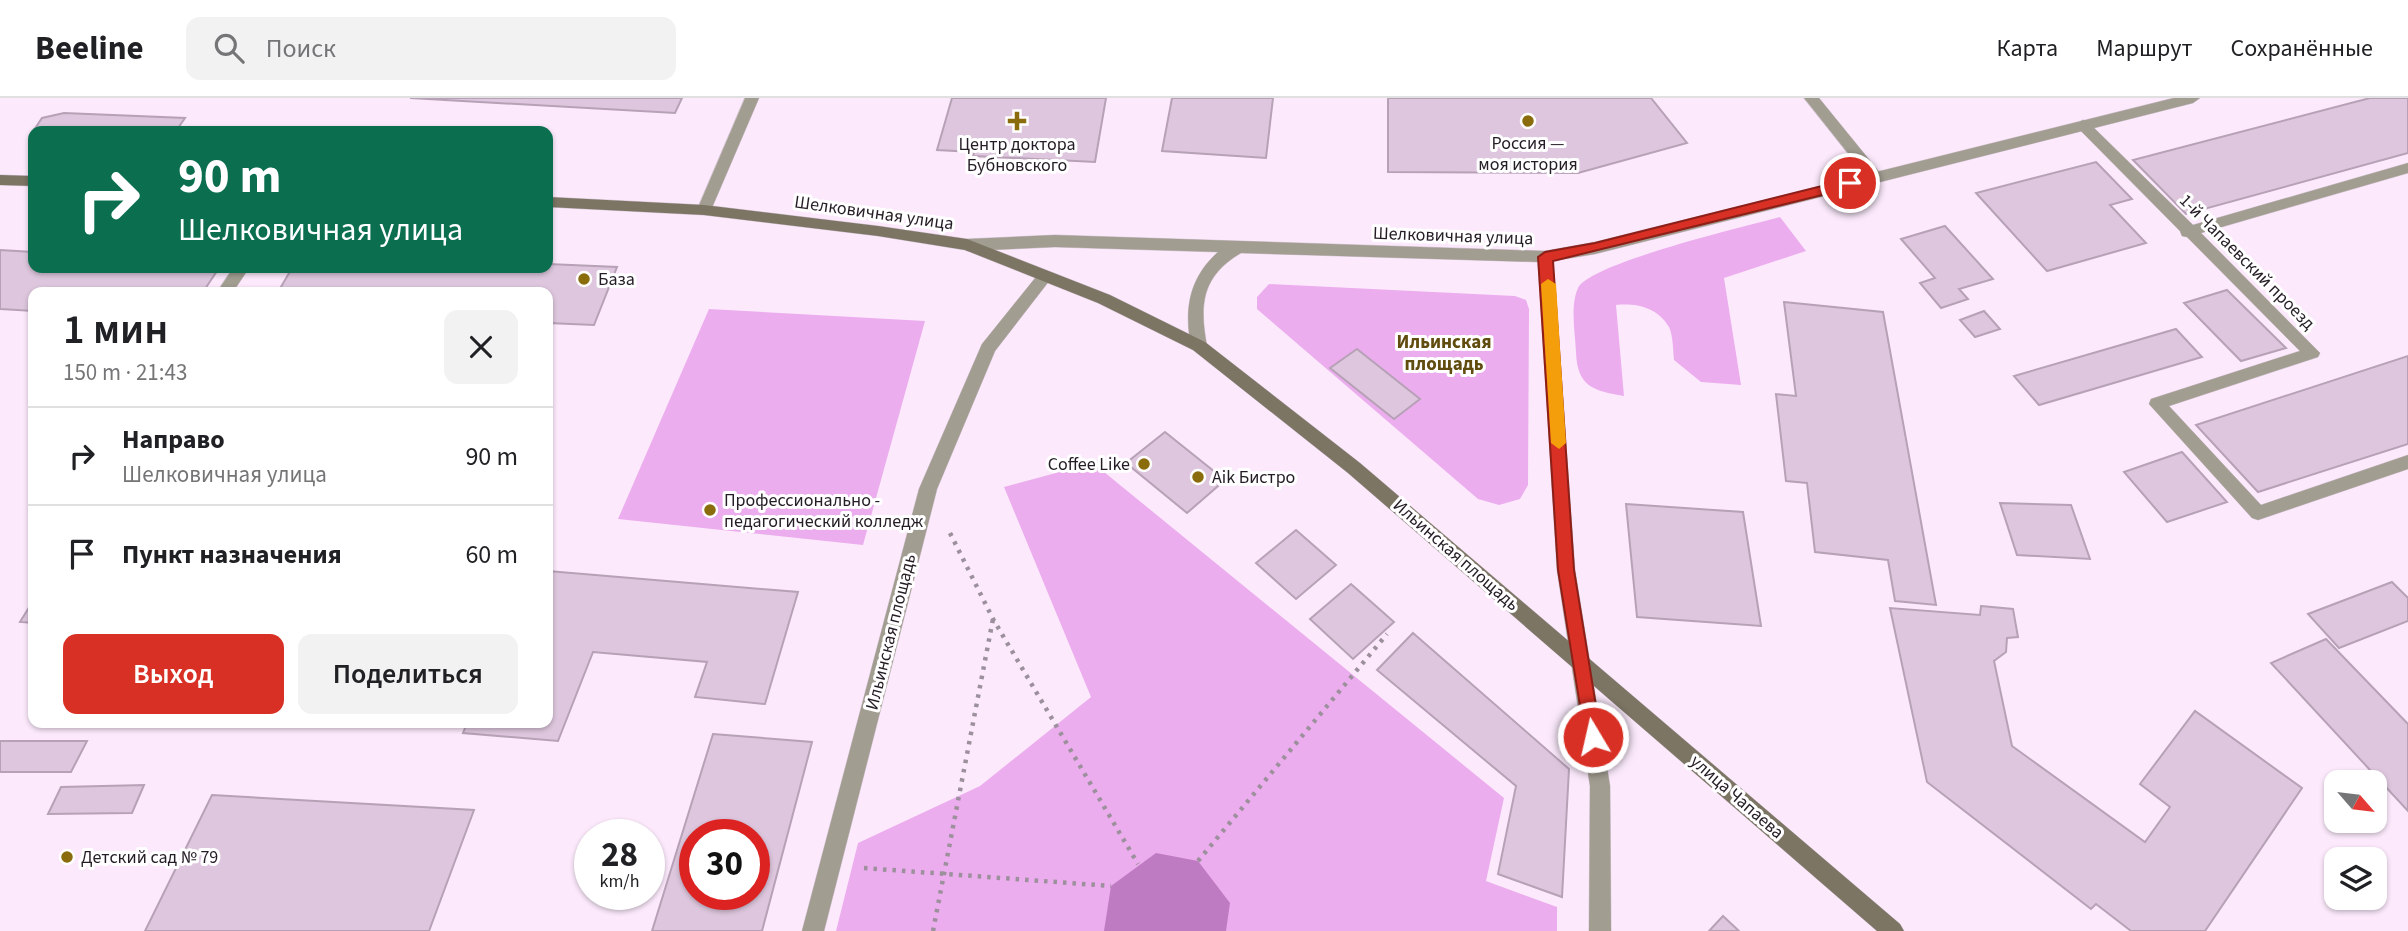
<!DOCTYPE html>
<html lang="ru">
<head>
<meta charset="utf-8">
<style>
	body { margin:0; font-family:"Source Sans 3",sans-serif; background:#f2f2f2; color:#202124; height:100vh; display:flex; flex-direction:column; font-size:26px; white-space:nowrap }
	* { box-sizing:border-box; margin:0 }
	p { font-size:23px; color:#757577 }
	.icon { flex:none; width:38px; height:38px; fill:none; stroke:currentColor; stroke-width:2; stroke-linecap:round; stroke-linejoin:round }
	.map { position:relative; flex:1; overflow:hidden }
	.side { position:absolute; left:28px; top:189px; width:525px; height:441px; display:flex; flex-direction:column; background:#fff; border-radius:14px; box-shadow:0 2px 5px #0004 }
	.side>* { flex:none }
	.guide { position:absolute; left:28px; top:28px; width:525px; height:147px; border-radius:14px; box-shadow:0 2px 5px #0004; background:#0b6e4f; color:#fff; overflow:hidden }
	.needle { width:46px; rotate:118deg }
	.fabs { position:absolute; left:2324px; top:672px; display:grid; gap:14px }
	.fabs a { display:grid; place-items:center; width:63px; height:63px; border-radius:14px; background:#fff; box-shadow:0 2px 5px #0004; font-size:35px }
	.speed { position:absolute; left:574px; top:721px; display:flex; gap:14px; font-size:35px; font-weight:700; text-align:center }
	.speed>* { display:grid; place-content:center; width:91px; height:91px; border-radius:50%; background:#fff; box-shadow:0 2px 5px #0004; line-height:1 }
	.speed small { font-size:18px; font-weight:400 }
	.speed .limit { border:10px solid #d22; background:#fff; color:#111 }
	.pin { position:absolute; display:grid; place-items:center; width:60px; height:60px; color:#fff; margin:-30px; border:4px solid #fff; border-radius:50%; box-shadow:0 2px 7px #0007 }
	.me { position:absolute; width:77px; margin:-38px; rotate:351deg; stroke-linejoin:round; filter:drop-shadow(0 0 5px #0008) }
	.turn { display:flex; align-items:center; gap:24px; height:147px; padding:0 35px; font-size:32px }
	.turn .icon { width:91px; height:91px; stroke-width:2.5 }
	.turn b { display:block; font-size:49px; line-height:60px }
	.round { display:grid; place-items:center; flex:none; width:74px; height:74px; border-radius:14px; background:#f2f2f2 }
	.headline { display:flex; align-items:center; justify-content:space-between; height:119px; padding:0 35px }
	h1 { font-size:42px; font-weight:600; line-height:52px }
	.button { display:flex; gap:14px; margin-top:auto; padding:14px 35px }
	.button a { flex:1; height:80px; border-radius:14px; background:#d93025; color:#fff; font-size:28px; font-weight:600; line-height:80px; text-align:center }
	.button a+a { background:#f2f2f2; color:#202124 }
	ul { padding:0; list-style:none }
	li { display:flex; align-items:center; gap:21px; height:98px; padding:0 35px; border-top:2px solid #e0e0e0 }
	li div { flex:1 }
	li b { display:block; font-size:26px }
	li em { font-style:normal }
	header { display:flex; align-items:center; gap:42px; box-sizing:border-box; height:98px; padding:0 35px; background:#fff; border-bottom:2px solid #e0e0e0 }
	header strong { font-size:33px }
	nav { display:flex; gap:38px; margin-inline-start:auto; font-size:24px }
	.search { width:490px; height:63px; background:#f2f2f2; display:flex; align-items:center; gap:18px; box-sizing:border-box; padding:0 24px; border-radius:14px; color:#757577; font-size:26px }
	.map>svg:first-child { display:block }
	.green { fill:#ecadee }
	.water { fill:#bf7bc1 }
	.building { fill:#dec7de; stroke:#b7a1b7; stroke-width:2; fill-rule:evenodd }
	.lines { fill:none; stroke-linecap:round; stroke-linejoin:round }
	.lane-casing { stroke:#d5c5d5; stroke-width:1 }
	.street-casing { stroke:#d5c5d5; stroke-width:1 }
	.secondary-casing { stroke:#d5c5d5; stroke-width:1 }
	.path { stroke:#9d909d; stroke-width:4.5; stroke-dasharray:3.5 6; stroke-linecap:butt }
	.lane { fill:#a29d91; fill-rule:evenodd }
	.street { fill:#a29d91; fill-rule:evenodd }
	.secondary { fill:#7c7564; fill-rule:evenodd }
	.route { fill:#d93025; stroke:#8d1f18; stroke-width:2 }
	.slow { fill:#f59e0b }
	.poi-dot { fill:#8a6c0c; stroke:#fff; stroke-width:2.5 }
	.labels { text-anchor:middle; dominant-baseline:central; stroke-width:6; stroke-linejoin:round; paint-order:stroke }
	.poi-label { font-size:18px; fill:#251d25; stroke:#fff; text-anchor:start }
	.street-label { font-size:18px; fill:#251d25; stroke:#fff }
	.neighbourhood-label { font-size:19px; font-weight:bold; fill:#614c0f; stroke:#fff }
</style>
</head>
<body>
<header>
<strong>Beeline</strong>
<div class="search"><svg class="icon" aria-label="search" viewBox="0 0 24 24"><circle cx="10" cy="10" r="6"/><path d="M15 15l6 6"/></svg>Поиск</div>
<nav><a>Карта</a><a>Маршрут</a><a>Сохранённые</a></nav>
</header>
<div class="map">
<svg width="2408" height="833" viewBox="0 0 2408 833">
	<rect width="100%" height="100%" fill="#fceafc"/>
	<g class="green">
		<path d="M1780 119 1806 153 1724 180 1741 287 1701 284 1674 262C1673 252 1673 237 1669 229 1657 209 1636 205 1616 207L1624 298C1593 293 1577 288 1576 254 1575 234 1570 208 1578 190 1590 165 1747 128 1780 119Z"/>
		<polygon points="1269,186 1515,198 1526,202 1529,211 1528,387 1520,401 1499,407 1478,401 1257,211 1257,199"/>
		<polygon points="709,211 925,223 863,447 618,421"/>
		<polygon points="1093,365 1504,700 1486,783 1557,809 1557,833 836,833 858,745 980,688 1091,599 1004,389"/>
	</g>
	<polygon class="water" points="1156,755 1198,763 1230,805 1226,833 1104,833 1111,788"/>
	<g class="building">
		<polygon points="410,0 682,0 675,15"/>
		<polygon points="952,0 1106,0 1095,64 973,58 974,54 937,52"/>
		<polygon points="1172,0 1273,0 1266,60 1162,53"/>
		<polygon points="1388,0 1651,0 1687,45 1578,75 1388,74"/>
		<polygon points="2370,0 2408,0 2408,55 2186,116 2133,62"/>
		<polygon points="64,15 185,20 176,33 34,32 42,20"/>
		<polygon points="2096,64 2132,101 2110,107 2146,145 2047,173 1976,95"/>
		<polygon points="1945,128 1993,181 1959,191 1968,201 1941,210 1920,185 1935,180 1901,141"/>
		<polygon points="0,152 33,154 33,170 219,170 203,194 33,194 33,213 0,211"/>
		<polygon points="548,166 617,169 594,227 548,225 548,194 278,194 292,170 548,170"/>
		<polygon points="2227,192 2286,250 2241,263 2184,205"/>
		<polygon points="1784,204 1883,214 1936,507 1895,503 1888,462 1815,454 1807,385 1786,383 1776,296 1796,298"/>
		<polygon points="1984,213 2000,231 1975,239 1960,222"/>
		<polygon points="2176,231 2202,259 2039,307 2014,278"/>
		<polygon points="1357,251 1420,301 1394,321 1330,270"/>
		<polygon points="2408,258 2408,346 2258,394 2196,327"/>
		<polygon points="1165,334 1225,382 1187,415 1126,365"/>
		<polygon points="2182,354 2227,404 2167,424 2124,374"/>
		<polygon points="2000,405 2071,407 2090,461 2017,457"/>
		<polygon points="1626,406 1743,414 1761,528 1637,519"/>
		<polygon points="1296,432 1336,467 1296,501 1256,465"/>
		<polygon points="548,473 798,494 765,606 695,599 707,564 593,554 558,643 463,635 467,625 548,625"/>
		<polygon points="2392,484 2408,500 2408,523 2339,550 2308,516"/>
		<polygon points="1351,486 1394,524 1353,561 1310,521"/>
		<polygon points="33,503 33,525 20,524"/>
		<polygon points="1981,508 2013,511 2018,539 2007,540 2006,554 1994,563 2012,648 2145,744 2170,709 2140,686 2195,613 2302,690 2205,833 2131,833 2096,806 2091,811 1927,684 1890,510 1980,517"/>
		<polygon points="1413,535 1569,671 1562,799 1498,776 1516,688 1377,572"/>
		<polygon points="2326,541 2408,626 2408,713 2271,565"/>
		<path d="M713 636 812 644 762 833H652ZM695 737H754V796H695Z"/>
		<polygon points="0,643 87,643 71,674 0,674"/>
		<polygon points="144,687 132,715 48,716 61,689"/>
		<polygon points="212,697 474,712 429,833 145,833"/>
		<polygon points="1723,818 1739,833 1709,833"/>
	</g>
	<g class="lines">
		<defs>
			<g id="lane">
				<polygon points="1804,0 1819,0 1880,75 1882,79 1880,83 1870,83"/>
				<polygon points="2083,22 2088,24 2193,127 2408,65 2408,75 2201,135 2320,255 2318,259 2169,308 2261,407 2408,357 2408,371 2258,422 2252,420 2149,306 2151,301 2300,253 2187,139 2182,138 2180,133 2078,30 2076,27"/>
				<polygon points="233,170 249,170 233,194 217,194"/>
			</g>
			<g id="street">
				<polygon points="745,0 759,0 711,112 709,116 699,116 697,112"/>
				<path d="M2174 0H2200L2193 5 1595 156 1553 163 1575 472 1610 688 1611 833H1589L1590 688 1557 472 1538 164 1241 155C1202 178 1199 206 1207 248L1199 254 1191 248C1184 211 1189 180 1218 154L1055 149 967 153 959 147 967 141 1055 137 1545 153 1595 144Z"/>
				<polygon points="1045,172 1053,178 995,253 937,391 824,833 802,833 919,391 982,246 1040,174"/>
			</g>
			<g id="secondary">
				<polygon points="0,77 33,78 33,88 0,87"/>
				<polygon points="548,99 704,107 878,128 967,141 1110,197 1205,244 1360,365 1900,826 1904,833 1877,833 1348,375 1193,252 1098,205 965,152 878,138 704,117 548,109"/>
			</g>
		</defs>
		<use href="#lane" class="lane-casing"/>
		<use href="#street" class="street-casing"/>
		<use href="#secondary" class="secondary-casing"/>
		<g class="path">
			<polyline points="950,435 993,521 1138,766"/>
			<polyline points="1198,763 1387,536"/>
			<polyline points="864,770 1111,788"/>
			<polyline points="933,833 993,521"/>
		</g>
		<use href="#lane" class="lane"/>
		<use href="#street" class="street"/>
		<use href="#secondary" class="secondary"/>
	</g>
	<polygon class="route" points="1850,81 1855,82 1855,89 1553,163 1574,472 1601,639 1599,645 1593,647 1586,645 1558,472 1538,159 1545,154 1595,145"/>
	<polygon class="slow" points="1548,181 1556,186 1566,345 1559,351 1551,345 1541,186"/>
	<g class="poi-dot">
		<path d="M1013.5 12.5h7v7h7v7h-7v7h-7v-7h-7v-7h7z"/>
		<circle cx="1528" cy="23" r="7"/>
		<circle cx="584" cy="181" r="7"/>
		<circle cx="1144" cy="366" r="7"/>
		<circle cx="1198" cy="379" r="7"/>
		<circle cx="710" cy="412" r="7"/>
		<circle cx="67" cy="759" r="7"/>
	</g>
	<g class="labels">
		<g class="poi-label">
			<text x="1528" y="45" text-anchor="middle">Россия —<tspan x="1528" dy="21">моя история</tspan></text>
			<text x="1017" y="46" text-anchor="middle">Центр доктора<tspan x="1017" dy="21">Бубновского</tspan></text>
			<text x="598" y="181">База</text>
			<text x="1130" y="366" text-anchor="end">Coffee Like</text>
			<text x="1212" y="379">Aik Бистро</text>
			<text x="724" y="402">Профессионально -<tspan x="724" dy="21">педагогический колледж</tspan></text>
			<text x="81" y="759">Детский сад № 79</text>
		</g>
		<g class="street-label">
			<text transform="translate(874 115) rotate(8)">Шелковичная улица</text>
			<text transform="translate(1453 138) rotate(2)">Шелковичная улица</text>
			<text transform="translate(2247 164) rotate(45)">1-й Чапаевский проезд</text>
			<text transform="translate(1456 457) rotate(41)">Ильинская площадь</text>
			<text transform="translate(891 534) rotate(-76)">Ильинская площадь</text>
			<text transform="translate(1737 699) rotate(41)">улица Чапаева</text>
		</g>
		<g class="neighbourhood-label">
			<text x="1444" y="244">Ильинская<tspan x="1444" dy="22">площадь</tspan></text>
		</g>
	</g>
</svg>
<div class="fabs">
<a><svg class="needle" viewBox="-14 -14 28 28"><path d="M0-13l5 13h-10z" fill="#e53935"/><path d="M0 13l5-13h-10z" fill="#757577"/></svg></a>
<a><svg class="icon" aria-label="layers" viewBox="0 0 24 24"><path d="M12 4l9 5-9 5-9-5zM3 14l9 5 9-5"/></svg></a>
</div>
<div class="speed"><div>28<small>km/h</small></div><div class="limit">30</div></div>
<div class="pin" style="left:1850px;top:85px;background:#d93025"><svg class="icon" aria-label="arrive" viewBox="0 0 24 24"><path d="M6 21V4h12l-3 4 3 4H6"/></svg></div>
<svg class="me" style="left:1593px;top:639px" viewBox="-20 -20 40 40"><circle r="17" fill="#d93025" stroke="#fff" stroke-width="3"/><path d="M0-11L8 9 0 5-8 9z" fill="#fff"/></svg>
<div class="guide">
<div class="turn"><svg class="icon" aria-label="right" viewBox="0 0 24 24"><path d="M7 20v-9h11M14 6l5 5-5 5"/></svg><div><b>90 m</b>Шелковичная улица</div></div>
</div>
<section class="side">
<div class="headline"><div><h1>1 мин</h1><p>150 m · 21:43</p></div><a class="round"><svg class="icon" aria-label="close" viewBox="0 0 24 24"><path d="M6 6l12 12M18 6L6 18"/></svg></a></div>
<ul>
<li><svg class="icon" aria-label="right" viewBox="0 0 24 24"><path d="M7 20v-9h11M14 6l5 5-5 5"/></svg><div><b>Направо</b><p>Шелковичная улица</p></div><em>90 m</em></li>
<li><svg class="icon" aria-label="arrive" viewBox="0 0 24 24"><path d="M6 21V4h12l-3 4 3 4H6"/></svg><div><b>Пункт назначения</b></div><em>60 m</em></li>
</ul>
<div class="button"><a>Выход</a><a>Поделиться</a></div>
</section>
</div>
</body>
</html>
